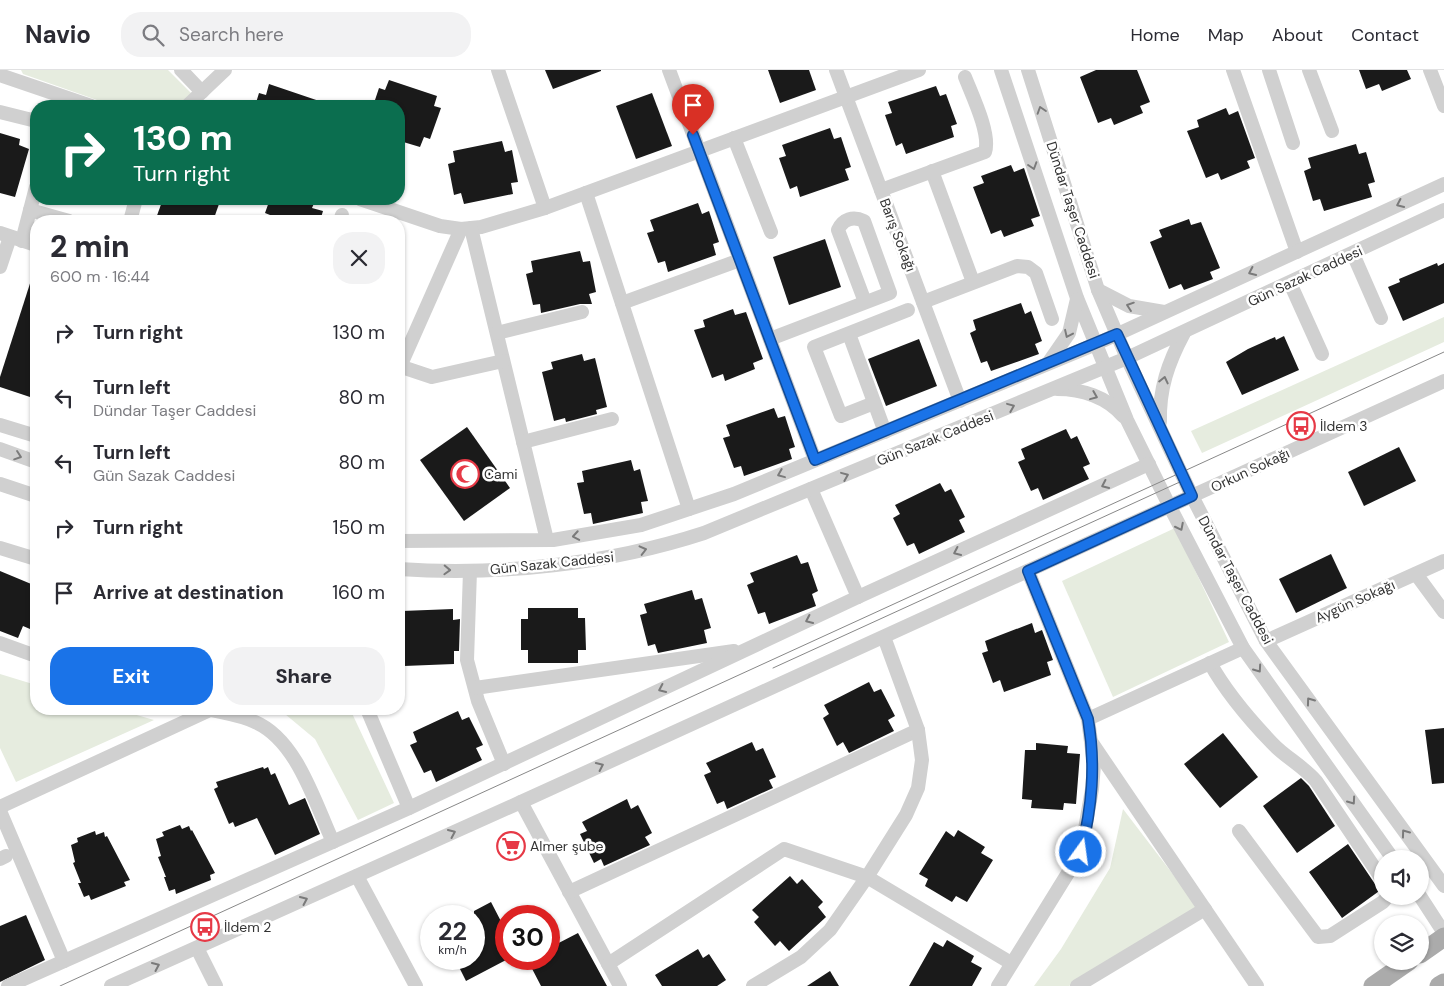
<!DOCTYPE html>
<html lang="en">
<head>
<meta charset="utf-8">
<style>
	body { margin:0; font-family:"DM Sans",sans-serif; background:#f2f2f3; color:#2b2b33; height:100vh; display:flex; flex-direction:column; font-size:19px; white-space:nowrap }
	* { box-sizing:border-box; margin:0 }
	p { font-size:16px; color:#7c7c81 }
	.icon { flex:none; width:28px; height:28px; fill:none; stroke:currentColor; stroke-width:2; stroke-linecap:round; stroke-linejoin:round }
	.map { position:relative; flex:1; overflow:hidden }
	.details { position:absolute; left:30px; top:145px; width:375px; height:500px; display:flex; flex-direction:column; background:#fff; border-radius:20px; box-shadow:0 1px 4px #0004 }
	.details>* { flex:none }
	.top-card { position:absolute; left:30px; top:30px; width:375px; height:105px; border-radius:20px; box-shadow:0 1px 4px #0004; background:#0b6e4f; color:#fff; overflow:hidden }
	.fabs { position:absolute; left:1374px; top:780px; display:grid; gap:10px }
	.fabs a { display:grid; place-items:center; width:55px; height:55px; border-radius:50%; background:#fff; box-shadow:0 1px 4px #0004; font-size:25px }
	.speed { position:absolute; left:420px; top:835px; display:flex; gap:10px; font-size:25px; font-weight:700; text-align:center }
	.speed>* { display:grid; place-content:center; width:65px; height:65px; border-radius:50%; background:#fff; box-shadow:0 1px 4px #0004; line-height:1 }
	.speed small { font-size:12px; font-weight:400 }
	.speed .limit { border:8px solid #d22; background:#fff; color:#111 }
	.pin { position:absolute; display:grid; place-items:center; width:42px; height:42px; color:#fff; margin:-51px -21px; border-radius:50% 50% 50% 0; rotate:-45deg; box-shadow:0 0 5px #0007 }
	.pin .icon { rotate:45deg }
	.me { position:absolute; width:55px; margin:-28px; rotate:14deg; stroke-linejoin:round; filter:drop-shadow(0 0 4px #0008) }
	.turn { display:flex; align-items:center; gap:18px; height:105px; padding:0 20px; font-size:22px }
	.turn .icon { width:65px; height:65px; stroke-width:2.5 }
	.turn b { display:block; font-size:35px; line-height:42px }
	.round { display:grid; place-items:center; flex:none; width:52px; height:52px; border-radius:20px; background:#f2f2f3 }
	.headline { display:flex; align-items:center; justify-content:space-between; height:85px; padding:0 20px }
	h1 { font-size:30px; font-weight:800; line-height:38px }
	.action { display:flex; gap:10px; margin-top:auto; padding:10px 20px }
	.action a { flex:1; height:58px; border-radius:20px; background:#1a73e8; color:#fff; font-size:20px; font-weight:800; line-height:58px; text-align:center }
	.action a+a { background:#f2f2f3; color:#2b2b33 }
	ul { padding:0; list-style:none }
	li { display:flex; align-items:center; gap:15px; height:65px; padding:0 20px }
	li div { flex:1 }
	li b { display:block; font-size:19px }
	li em { font-style:normal }
	header { display:flex; align-items:center; gap:30px; box-sizing:border-box; height:70px; padding:0 25px; background:#fff; border-bottom:1px solid #e1e1e2 }
	header strong { font-size:24px }
	nav { display:flex; gap:28px; margin-inline-start:auto; font-size:18px }
	.search { width:350px; height:45px; background:#f2f2f3; display:flex; align-items:center; gap:12px; box-sizing:border-box; padding:0 18px; border-radius:20px; color:#7c7c81; font-size:19px }
	.map>svg:first-child { display:block }
	.green { fill:#e6ecdf }
	.building { fill:#1a1a1a }
	.lines { fill:none; stroke-linecap:round; stroke-linejoin:round }
	.minor { stroke:#d0d0d0; stroke-width:14 }
	.major { stroke:#ababab; stroke-width:19 }
	.tram { stroke:#888; stroke-width:1 }
	.oneway { stroke:#7a7a7a }
	.route-casing { stroke:#114b97; stroke-width:12 }
	.route { stroke:#1a73e8; stroke-width:9 }
	.labels { text-anchor:middle; dominant-baseline:central; stroke-width:5; stroke-linejoin:round; paint-order:stroke }
	.street-label { font-size:14px; fill:#333; stroke:#fff }
	.poi-label { font-size:14px; fill:#333; stroke:#fff; text-anchor:start }
</style>
</head>
<body>
<header>
<strong>Navio</strong>
<div class="search"><svg class="icon" aria-label="search" viewBox="0 0 24 24"><circle cx="10" cy="10" r="6"/><path d="M15 15l6 6"/></svg>Search here</div>
<nav><a>Home</a><a>Map</a><a>About</a><a>Contact</a></nav>
</header>
<div class="map">
<svg width="1444" height="916" viewBox="0 0 1444 916">
	<rect width="100%" height="100%" fill="#fff"/>
	<g class="green">
		<polygon points="21,0 168,0 192,24 180,36 114,36 23,4"/>
		<polygon points="1444,247 1444,272 1202,383 1191,361"/>
		<polygon points="1175,458 1229,572 1113,627 1062,511"/>
		<polygon points="0,604 36,615 36,639 116,639 154,650 16,712 0,678"/>
		<polygon points="279,639 350,639 394,733 358,750 315,669"/>
		<polygon points="1123,739 1201,841 1069,916 1034,916 1061,879 1110,798"/>
	</g>
	<g class="building">
		<polygon points="545,0 601,0 601,1 553,19"/>
		<polygon points="768,0 809,0 816,20 780,33"/>
		<polygon points="1096,0 1137,0 1150,32 1140,36 1143,43 1114,55 1111,48 1098,53 1080,7"/>
		<polygon points="1359,0 1407,0 1411,9 1382,21 1379,14 1366,19"/>
		<polygon points="389,10 437,26 434,36 441,38 430,69 424,67 420,77 400,71 404,60 399,59 399,36 373,36 379,18 385,20"/>
		<polygon points="269,14 328,34 328,36 255,36 259,23 266,25"/>
		<polygon points="936,16 940,26 946,24 957,54 951,56 954,67 906,84 902,73 896,76 885,45 892,43 888,32"/>
		<polygon points="652,23 672,76 636,89 616,36"/>
		<polygon points="1226,38 1229,45 1238,41 1255,88 1247,91 1250,98 1221,110 1218,103 1206,108 1187,61 1199,57 1197,50"/>
		<polygon points="830,58 834,69 841,67 851,97 845,99 849,110 800,127 797,116 790,119 779,88 786,86 782,75"/>
		<polygon points="0,63 20,69 19,75 29,79 15,127 0,123"/>
		<polygon points="502,71 505,82 512,80 518,112 511,113 513,124 464,134 461,123 454,125 448,94 455,92 453,81"/>
		<polygon points="1356,74 1359,84 1366,82 1375,112 1368,114 1372,127 1324,141 1320,129 1313,131 1304,101 1311,98 1308,88"/>
		<polygon points="1011,95 1014,102 1024,98 1040,146 1031,149 1034,156 1004,167 1001,160 991,164 973,117 984,113 981,106"/>
		<polygon points="163,129 203,129 219,134 213,151 155,151"/>
		<polygon points="270,129 308,129 315,131 312,138 323,141 320,151 274,151 275,147 265,143"/>
		<polygon points="698,133 702,144 709,141 719,172 713,174 716,185 668,202 665,191 658,193 647,163 654,161 650,150"/>
		<polygon points="1189,149 1191,155 1201,152 1220,198 1210,202 1213,209 1184,220 1181,214 1169,219 1150,172 1162,167 1159,160"/>
		<polygon points="825,169 841,217 789,235 773,187"/>
		<polygon points="580,181 583,192 590,191 596,222 589,224 592,234 580,234 541,243 540,234 533,235 526,204 533,202 531,191"/>
		<polygon points="1437,193 1438,196 1444,193 1444,233 1403,251 1388,217 1400,212 1399,209"/>
		<polygon points="34,201 36,202 36,329 0,317 0,307"/>
		<polygon points="1021,233 1025,244 1031,241 1042,271 1035,274 1039,284 991,301 987,291 981,293 970,263 976,260 973,250"/>
		<polygon points="733,239 735,245 746,242 763,289 753,293 755,299 725,311 723,304 712,308 694,260 705,257 703,250"/>
		<polygon points="1284,266 1299,300 1242,325 1226,292 1248,279 1275,267 1276,270"/>
		<polygon points="919,269 937,316 886,336 868,289"/>
		<polygon points="582,284 584,291 595,288 607,337 596,340 597,344 566,352 565,348 554,351 542,302 553,299 551,292"/>
		<polygon points="774,338 778,348 785,346 795,377 789,379 792,389 744,406 741,396 734,398 723,368 730,366 726,355"/>
		<polygon points="467,357 510,418 464,451 420,390"/>
		<polygon points="1066,359 1071,369 1077,366 1090,394 1083,397 1089,409 1043,430 1038,418 1031,421 1018,392 1025,389 1021,379"/>
		<polygon points="1399,377 1416,411 1364,436 1348,402"/>
		<polygon points="631,390 634,401 640,399 648,431 641,432 643,443 593,454 591,443 584,444 577,413 584,412 582,401"/>
		<polygon points="940,413 945,422 951,419 965,447 959,450 965,462 919,484 914,473 907,476 893,448 900,444 895,435"/>
		<polygon points="1331,484 1347,518 1296,543 1279,509"/>
		<polygon points="797,485 801,494 808,492 818,521 812,524 816,536 769,554 765,542 758,544 747,515 754,512 750,503"/>
		<polygon points="0,501 36,516 36,543 30,559 23,556 18,568 0,561"/>
		<polygon points="692,520 695,530 702,528 711,558 704,560 707,573 658,583 655,574 648,576 640,545 647,543 644,534"/>
		<polygon points="528,538 578,538 578,548 585,548 586,580 578,580 578,593 528,593 528,580 521,580 521,549 528,549"/>
		<polygon points="453,539 453,550 460,549 459,581 454,581 454,594 404,596 404,583 399,583 399,551 403,551 402,541"/>
		<polygon points="1032,553 1035,563 1042,560 1053,590 1047,592 1051,605 1004,622 1000,610 993,613 982,583 988,581 985,571"/>
		<polygon points="869,612 874,622 881,619 895,646 888,650 894,661 849,683 843,672 837,676 823,648 829,644 824,635"/>
		<polygon points="458,641 462,650 469,647 483,675 476,678 482,690 436,712 431,700 424,703 410,675 417,672 413,662"/>
		<polygon points="1444,658 1444,713 1432,714 1425,660"/>
		<polygon points="1223,663 1258,707 1220,738 1184,694"/>
		<polygon points="752,672 756,681 763,678 776,707 769,710 773,718 727,739 724,731 717,734 704,705 711,702 706,693"/>
		<polygon points="1036,673 1068,676 1067,683 1080,684 1076,734 1064,733 1063,740 1031,738 1032,730 1022,729 1025,680 1036,680"/>
		<polygon points="263,697 264,699 268,697 271,705 275,703 289,735 305,728 320,764 275,785 257,748 235,757 233,752 229,754 214,719 218,717 216,712"/>
		<polygon points="1301,708 1309,716 1335,756 1297,783 1263,736"/>
		<polygon points="627,729 631,739 638,735 652,763 645,767 650,775 604,796 601,789 594,793 580,764 587,761 582,752"/>
		<polygon points="180,755 182,759 189,756 191,761 192,760 215,803 210,805 211,810 176,824 175,819 169,821 164,807 166,807 158,787 161,786 156,769 164,766 162,762"/>
		<polygon points="958,760 985,777 981,783 993,790 967,832 956,826 952,832 925,816 928,809 919,804 946,761 954,767"/>
		<polygon points="95,761 96,765 104,762 105,767 107,766 130,810 124,812 126,816 91,830 89,825 84,827 78,813 81,813 73,793 75,792 71,775 78,772 77,768"/>
		<polygon points="1348,774 1375,814 1382,819 1342,848 1309,802"/>
		<polygon points="790,806 797,814 802,809 823,832 818,837 826,847 789,881 780,871 775,876 754,852 759,847 752,840"/>
		<polygon points="491,832 506,861 506,890 466,911 455,889 474,889 474,841"/>
		<polygon points="26,845 45,890 0,912 0,856"/>
		<polygon points="578,863 607,916 541,916 527,889 549,889 549,878"/>
		<polygon points="947,870 974,886 971,892 982,898 972,916 909,916 934,872 943,877"/>
		<polygon points="698,879 703,888 709,884 726,910 717,916 662,916 655,905"/>
		<polygon points="830,901 839,916 807,916"/>
	</g>
	<g class="lines">
		<g class="minor">
			<polyline points="181,0 202,22"/>
			<polyline points="498,0 545,138"/>
			<polyline points="669,0 815,390"/>
			<polyline points="836,0 960,331"/>
			<polyline points="1001,0 1077,228 1127,350 1170,437 1243,578 1393,789"/>
			<polyline points="1028,0 1098,220 1127,288 1192,426 1266,571 1444,816"/>
			<polyline points="1233,0 1297,182"/>
			<polyline points="1269,0 1293,73"/>
			<polyline points="1309,0 1332,61"/>
			<polyline points="1430,0 1444,36"/>
			<polyline points="0,5 91,36"/>
			<polyline points="187,36 225,0"/>
			<polyline points="0,42 36,51"/>
			<polyline points="734,68 771,162"/>
			<polyline points="932,101 973,212"/>
			<path d="M881 120 985 82C991 64 972 25 965 7"/>
			<polyline points="586,123 689,439"/>
			<polyline points="360,129 440,156 461,159 481,157 545,138 919,0"/>
			<polyline points="30,140 69,151"/>
			<polyline points="130,151 136,129"/>
			<polyline points="340,151 342,145"/>
			<polyline points="471,158 547,470"/>
			<polyline points="0,163 36,175"/>
			<polyline points="22,171 36,117"/>
			<polyline points="1353,184 1381,248"/>
			<polyline points="0,197 10,167"/>
			<polyline points="1290,213 1322,284"/>
			<polyline points="1098,220 1129,236 1164,242"/>
			<polyline points="923,232 1017,196 1028,197 1036,203 1052,249"/>
			<polyline points="622,233 740,190"/>
			<polyline points="497,263 582,242"/>
			<polyline points="849,264 885,362"/>
			<path d="M770 269 890 223 864 151C853 146 843 149 838 160L865 232"/>
			<polyline points="1049,292 1069,263 1077,229"/>
			<polyline points="399,296 432,307 503,291"/>
			<polyline points="399,299 461,159"/>
			<path d="M1057 319C1082 319 1107 327 1123 346"/>
			<polyline points="874,333 841,346 814,277 908,240"/>
			<path d="M1160 352C1159 319 1168 293 1184 263"/>
			<polyline points="0,355 36,366"/>
			<polyline points="523,372 612,349"/>
			<polyline points="0,379 36,392"/>
			<polyline points="0,414 36,426"/>
			<polyline points="811,419 858,527"/>
			<polyline points="399,471 553,470 641,455 734,424 1096,274 1444,114"/>
			<polyline points="0,478 36,489"/>
			<path d="M399 499C499 506 609 494 704 463L1127 288 1444 140"/>
			<polyline points="470,501 467,590 478,631 504,694"/>
			<polyline points="1416,504 1444,542"/>
			<polyline points="1266,571 1444,491"/>
			<polyline points="0,573 36,586"/>
			<path d="M1210 593C1226 622 1249 649 1272 673 1285 687 1303 696 1316 711L1382 809"/>
			<polyline points="475,618 734,581"/>
			<path d="M207 639C223 643 241 645 255 652 297 670 315 733 333 772"/>
			<polyline points="367,639 409,738"/>
			<polyline points="1088,649 1243,578"/>
			<polyline points="1092,673 1257,916"/>
			<polyline points="521,732 620,916"/>
			<polyline points="0,737 210,640"/>
			<polyline points="0,741 64,891"/>
			<polyline points="1239,761 1318,867 1330,866 1383,832 1388,826"/>
			<polyline points="0,789 6,786"/>
			<polyline points="357,806 416,916"/>
			<polyline points="569,822 918,660"/>
			<polyline points="1420,826 1444,863"/>
			<polyline points="197,878 216,916"/>
			<polyline points="608,894 784,779 867,807 1011,893"/>
			<polyline points="8,916 409,738 858,527 1149,394"/>
			<polyline points="111,916 521,732 1444,311"/>
			<polyline points="753,916 801,887 830,860 867,807 906,745 918,718 922,690 918,660 884,567"/>
			<polyline points="998,916 1081,782 1092,719 1094,695 1088,649 1028,501"/>
			<polyline points="1077,916 1205,839"/>
		</g>
		<g class="major">
			<polyline points="1420,884 1444,867"/>
			<polyline points="1373,916 1409,891"/>
			<polyline points="1439,916 1444,913"/>
		</g>
		<g class="tram">
			<polyline points="773,598 1182,411"/>
			<polyline points="60,916 1444,282"/>
		</g>
	</g>
	<defs><path id="oneway-chevron" d="M-2-3.5L2.5 0L-2 3.5" fill="none" stroke-width="1.6" stroke-linecap="round" stroke-linejoin="round" transform="scale(1.25)"/></defs>
	<g class="oneway">
		<use href="#oneway-chevron" transform="translate(1041 40) rotate(-108)"/>
		<use href="#oneway-chevron" transform="translate(1033 96) rotate(72)"/>
		<use href="#oneway-chevron" transform="translate(1400 134) rotate(155)"/>
		<use href="#oneway-chevron" transform="translate(1252 202) rotate(155)"/>
		<use href="#oneway-chevron" transform="translate(1130 236) rotate(-161)"/>
		<use href="#oneway-chevron" transform="translate(1068 264) rotate(115)"/>
		<use href="#oneway-chevron" transform="translate(1164 310) rotate(-77)"/>
		<use href="#oneway-chevron" transform="translate(1094 326) rotate(22)"/>
		<use href="#oneway-chevron" transform="translate(1011 337) rotate(-22)"/>
		<use href="#oneway-chevron" transform="translate(18 386) rotate(19)"/>
		<use href="#oneway-chevron" transform="translate(781 404) rotate(158)"/>
		<use href="#oneway-chevron" transform="translate(845 406) rotate(-22)"/>
		<use href="#oneway-chevron" transform="translate(1105 415) rotate(155)"/>
		<use href="#oneway-chevron" transform="translate(1180 457) rotate(63)"/>
		<use href="#oneway-chevron" transform="translate(576 466) rotate(170)"/>
		<use href="#oneway-chevron" transform="translate(643 480) rotate(-14)"/>
		<use href="#oneway-chevron" transform="translate(957 482) rotate(155)"/>
		<use href="#oneway-chevron" transform="translate(447 500) rotate(2)"/>
		<use href="#oneway-chevron" transform="translate(809 550) rotate(155)"/>
		<use href="#oneway-chevron" transform="translate(1258 599) rotate(55)"/>
		<use href="#oneway-chevron" transform="translate(662 619) rotate(155)"/>
		<use href="#oneway-chevron" transform="translate(1310 631) rotate(-126)"/>
		<use href="#oneway-chevron" transform="translate(600 696) rotate(-25)"/>
		<use href="#oneway-chevron" transform="translate(1352 731) rotate(55)"/>
		<use href="#oneway-chevron" transform="translate(452 763) rotate(-24)"/>
		<use href="#oneway-chevron" transform="translate(1405 763) rotate(-126)"/>
		<use href="#oneway-chevron" transform="translate(304 830) rotate(-24)"/>
		<use href="#oneway-chevron" transform="translate(156 896) rotate(-24)"/>
	</g>
	<g class="lines">
		<defs>
			<path id="route" d="M693 65 815 390 1117 264 1192 426 1028 501 1088 649C1096 695 1092 737 1081 782"/>
		</defs>
		<use href="#route" class="route-casing"/>
		<use href="#route" class="route"/>
	</g>
	<defs>
		<symbol id="bus-ring" viewBox="-11 -11 22 22"><circle r="9.5" fill="#fff" stroke="#e63946" stroke-width="1.5"/><path d="M-5-6H5V4H4V6H2V4H-2V6H-4V4H-5ZM-3.5-4V0h7V-4ZM-3.5 1.2v1.5H-2V1.2ZM2 1.2v1.5H3.5V1.2Z" fill="#e63946"/></symbol>
		<symbol id="mosque-ring" viewBox="-11 -11 22 22"><circle r="9.5" fill="#fff" stroke="#e63946" stroke-width="1.5"/><path d="M3.5-4.9A6 6 0 1 0 3.5 4.9A5 5 0 1 1 3.5-4.9Z" fill="#e63946"/></symbol>
		<symbol id="supermarket-ring" viewBox="-11 -11 22 22"><circle r="9.5" fill="#fff" stroke="#e63946" stroke-width="1.5"/><path d="M-6-5.5h2.5l.6 2H6L4.5 2H-2.5L-4.4-4H-6ZM-1.5 3.2a1.3 1.3 0 1 0 .1 0ZM3 3.2a1.3 1.3 0 1 0 .1 0Z" fill="#e63946"/></symbol>
	</defs>
	<g fill-rule="evenodd">
		<use href="#bus-ring" x="1285" y="340" width="32" height="32"/>
		<use href="#mosque-ring" x="449" y="388" width="32" height="32"/>
		<use href="#supermarket-ring" x="495" y="760" width="32" height="32"/>
		<use href="#bus-ring" x="189" y="841" width="32" height="32"/>
	</g>
	<g class="labels">
		<g class="street-label">
			<text transform="translate(1073 140) rotate(72)">Dündar Taşer Caddesi</text>
			<text transform="translate(898 165) rotate(69)">Barış Sokağı</text>
			<text transform="translate(1305 206) rotate(-25)">Gün Sazak Caddesi</text>
			<text transform="translate(935 368) rotate(-22)">Gün Sazak Caddesi</text>
			<text transform="translate(1250 400) rotate(-25)">Orkun Sokağı</text>
			<text transform="translate(552 493) rotate(-6)">Gün Sazak Caddesi</text>
			<text transform="translate(1236 510) rotate(62)">Dündar Taşer Caddesi</text>
			<text transform="translate(1355 531) rotate(-24)">Aygün Sokağı</text>
		</g>
		<g class="poi-label">
			<text x="1320" y="356">İldem 3</text>
			<text x="484" y="404">Cami</text>
			<text x="530" y="776">Almer şube</text>
			<text x="224" y="857">İldem 2</text>
		</g>
	</g>
</svg>
<div class="fabs">
<a><svg class="icon" aria-label="sound" viewBox="0 0 24 24"><path d="M4 9h4l5-4v14l-5-4H4zM17 9q2 3 0 6"/></svg></a>
<a><svg class="icon" aria-label="layers" viewBox="0 0 24 24"><path d="M12 4l9 5-9 5-9-5zM3 14l9 5 9-5"/></svg></a>
</div>
<div class="speed"><div>22<small>km/h</small></div><div class="limit">30</div></div>
<div class="pin" style="left:693px;top:65px;background:#d93025"><svg class="icon" aria-label="arrive" viewBox="0 0 24 24"><path d="M6 21V4h12l-3 4 3 4H6"/></svg></div>
<svg class="me" style="left:1081px;top:782px" viewBox="-20 -20 40 40"><circle r="17" fill="#1a73e8" stroke="#fff" stroke-width="3"/><path d="M0-11L8 9 0 5-8 9z" fill="#fff"/></svg>
<div class="top-card">
<div class="turn"><svg class="icon" aria-label="right" viewBox="0 0 24 24"><path d="M7 20v-9h11M14 6l5 5-5 5"/></svg><div><b>130 m</b>Turn right</div></div>
</div>
<section class="details">
<div class="headline"><div><h1>2 min</h1><p>600 m · 16:44</p></div><a class="round"><svg class="icon" aria-label="close" viewBox="0 0 24 24"><path d="M6 6l12 12M18 6L6 18"/></svg></a></div>
<ul>
<li><svg class="icon" aria-label="right" viewBox="0 0 24 24"><path d="M7 20v-9h11M14 6l5 5-5 5"/></svg><div><b>Turn right</b></div><em>130 m</em></li>
<li><svg class="icon" aria-label="left" viewBox="0 0 24 24"><path d="M17 20v-9H6M10 6l-5 5 5 5"/></svg><div><b>Turn left</b><p>Dündar Taşer Caddesi</p></div><em>80 m</em></li>
<li><svg class="icon" aria-label="left" viewBox="0 0 24 24"><path d="M17 20v-9H6M10 6l-5 5 5 5"/></svg><div><b>Turn left</b><p>Gün Sazak Caddesi</p></div><em>80 m</em></li>
<li><svg class="icon" aria-label="right" viewBox="0 0 24 24"><path d="M7 20v-9h11M14 6l5 5-5 5"/></svg><div><b>Turn right</b></div><em>150 m</em></li>
<li><svg class="icon" aria-label="arrive" viewBox="0 0 24 24"><path d="M6 21V4h12l-3 4 3 4H6"/></svg><div><b>Arrive at destination</b></div><em>160 m</em></li>
</ul>
<div class="action"><a>Exit</a><a>Share</a></div>
</section>
</div>
</body>
</html>
